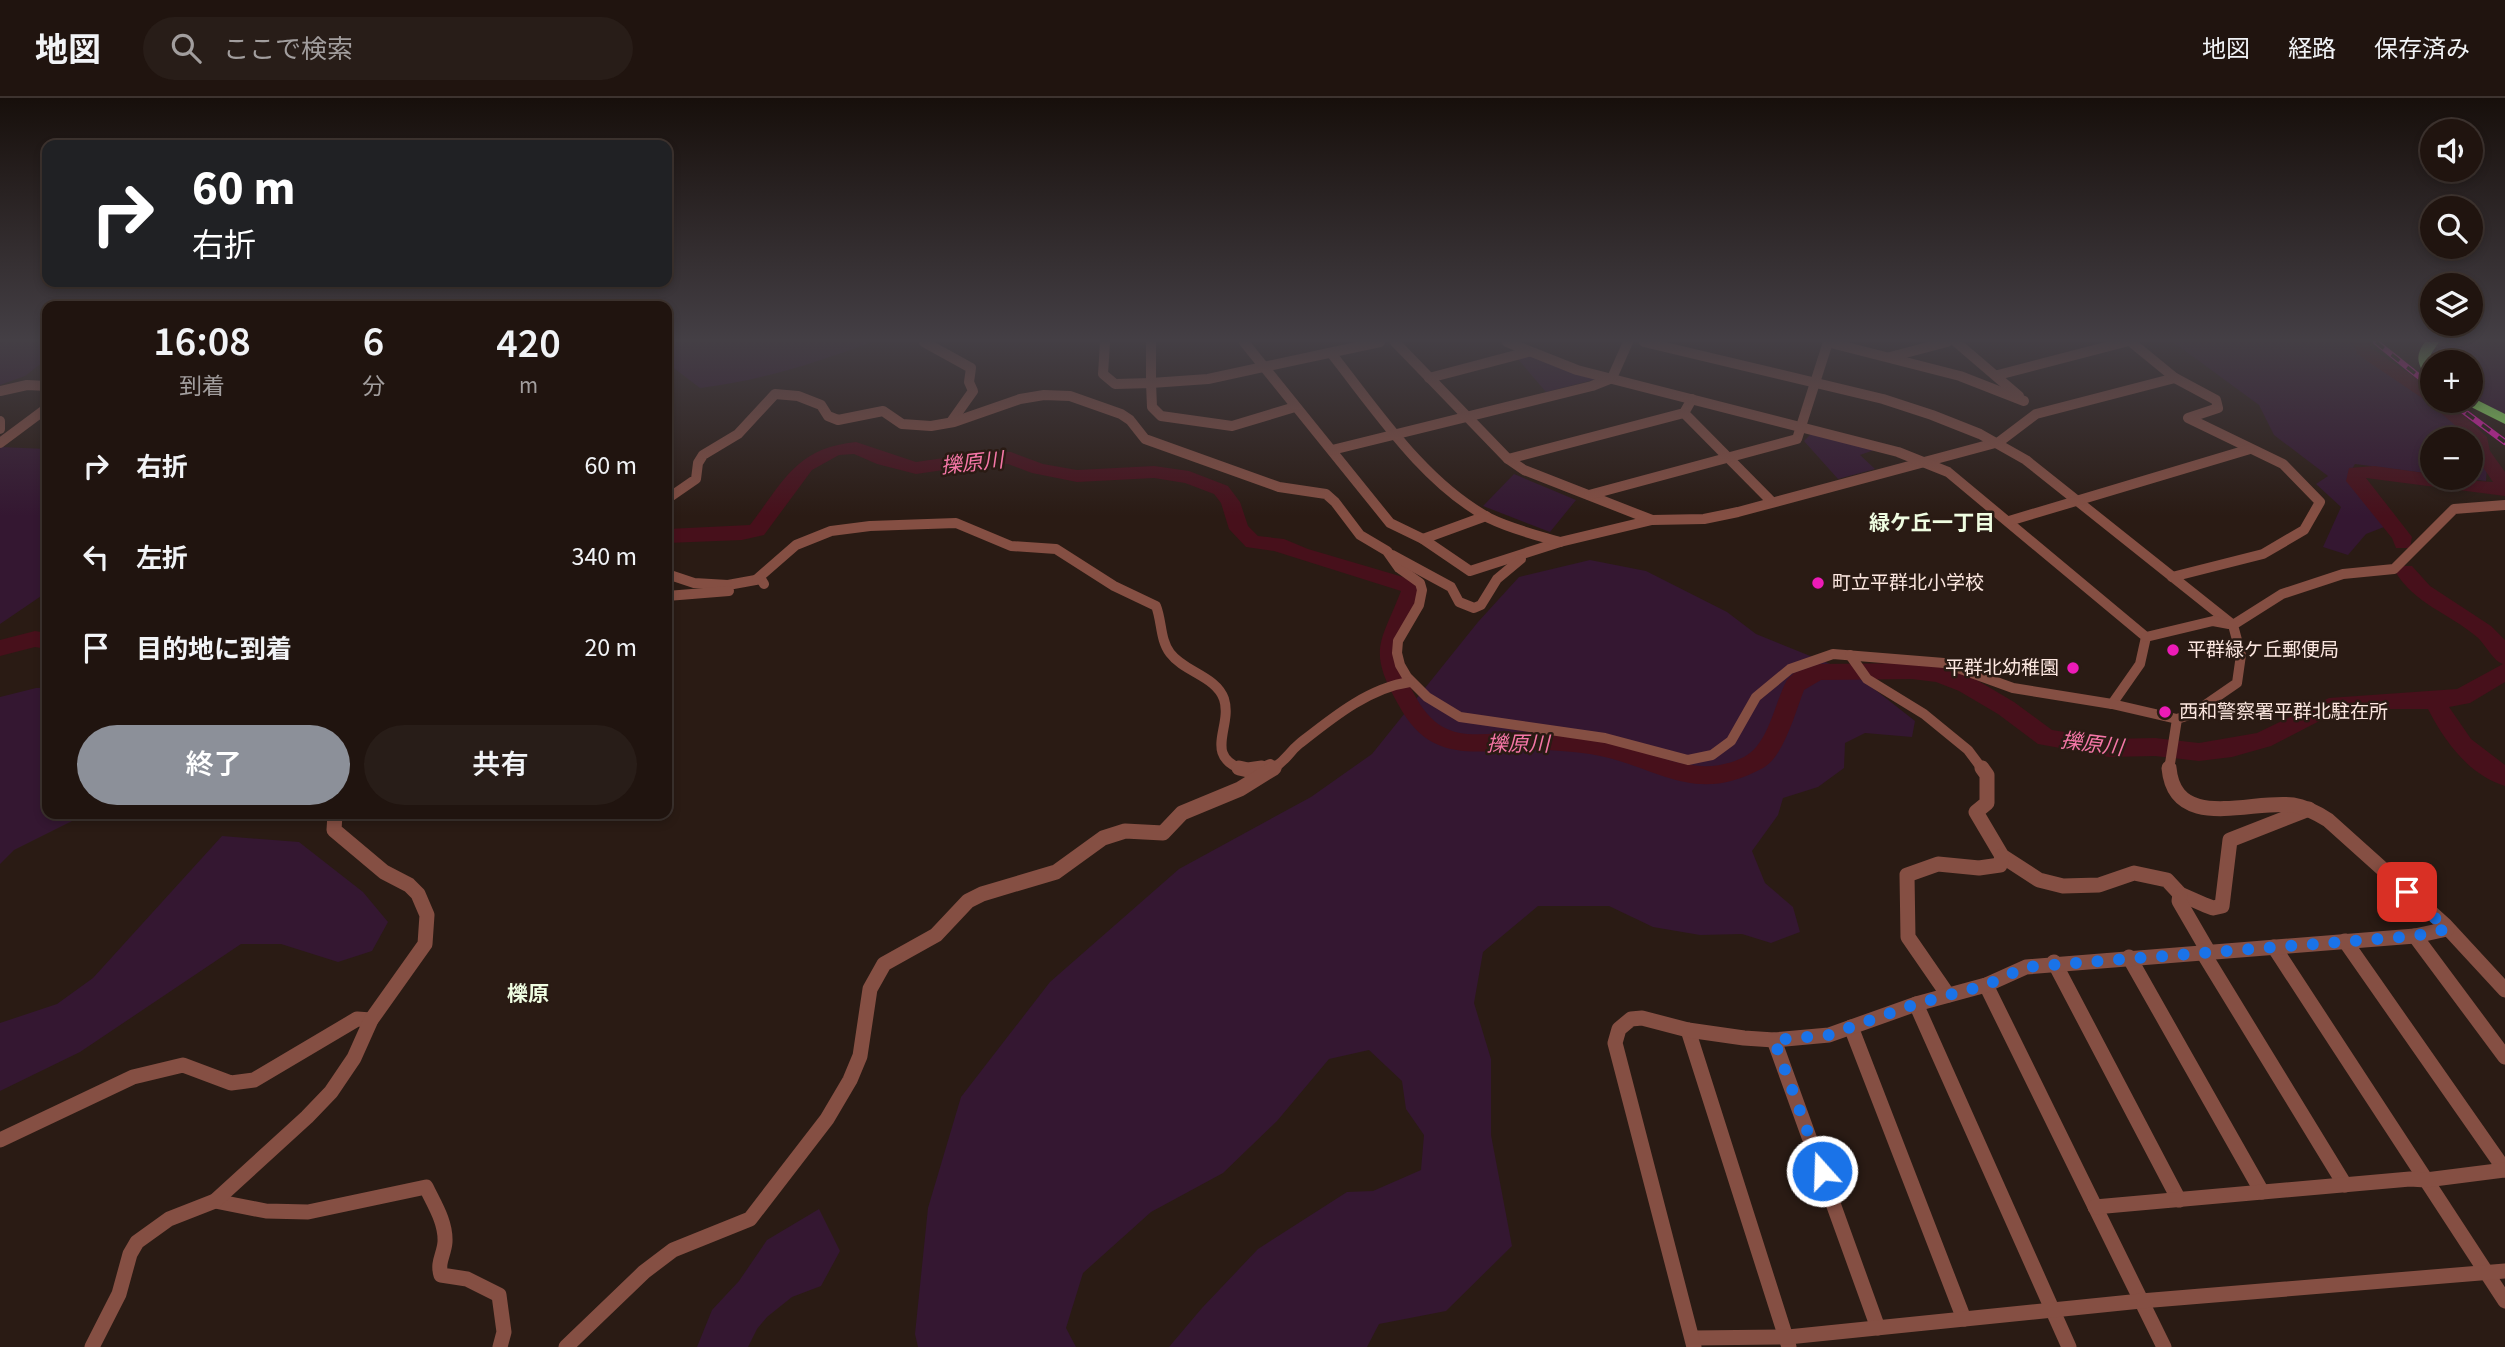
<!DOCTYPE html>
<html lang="ja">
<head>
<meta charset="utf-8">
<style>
	body { margin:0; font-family:"Source Sans 3","Noto Sans JP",sans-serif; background:#281d18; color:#f1f3f6; height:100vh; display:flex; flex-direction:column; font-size:26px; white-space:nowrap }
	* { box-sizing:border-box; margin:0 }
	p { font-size:23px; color:#a29e9e }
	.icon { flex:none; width:38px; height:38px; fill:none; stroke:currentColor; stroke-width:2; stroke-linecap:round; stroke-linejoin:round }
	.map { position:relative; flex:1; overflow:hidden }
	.sheet { position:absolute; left:42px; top:203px; width:630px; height:518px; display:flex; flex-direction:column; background:#20140f; border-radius:14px; box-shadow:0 4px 10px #0003,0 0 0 2px #3d332f }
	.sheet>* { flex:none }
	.guide { position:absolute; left:42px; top:42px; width:630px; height:147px; border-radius:14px; box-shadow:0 4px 10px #0003,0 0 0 2px #3d332f; background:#202124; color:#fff; overflow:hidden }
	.controls { position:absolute; left:2420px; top:21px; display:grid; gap:14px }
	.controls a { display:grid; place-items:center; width:63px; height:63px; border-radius:50%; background:#20140f; box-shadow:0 4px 10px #0003,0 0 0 2px #3d332f; font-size:35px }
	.pin { position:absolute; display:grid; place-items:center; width:60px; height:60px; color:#fff; margin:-30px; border-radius:14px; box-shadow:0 4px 10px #0006 }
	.me { position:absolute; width:77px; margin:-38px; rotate:340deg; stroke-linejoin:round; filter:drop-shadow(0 0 5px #0008) }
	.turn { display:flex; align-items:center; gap:24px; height:147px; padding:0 35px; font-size:32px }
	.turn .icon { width:91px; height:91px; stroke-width:2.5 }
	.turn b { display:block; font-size:49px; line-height:60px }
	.eta { display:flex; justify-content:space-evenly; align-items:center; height:119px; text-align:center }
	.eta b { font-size:42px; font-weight:600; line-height:49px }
	.action { display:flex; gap:14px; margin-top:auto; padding:14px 35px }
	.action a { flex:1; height:80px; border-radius:42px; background:#8c9099; color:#fff; font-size:28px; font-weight:600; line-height:80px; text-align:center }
	.action a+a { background:#281d18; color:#f1f3f6 }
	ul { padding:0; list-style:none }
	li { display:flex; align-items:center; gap:21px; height:91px; padding:0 35px }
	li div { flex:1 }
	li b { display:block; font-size:26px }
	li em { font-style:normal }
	header { display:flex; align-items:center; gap:42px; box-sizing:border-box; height:98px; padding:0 35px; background:#20140f; border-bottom:2px solid #3d332f }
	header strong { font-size:33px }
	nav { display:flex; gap:38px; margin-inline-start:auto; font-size:24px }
	.search { width:490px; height:63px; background:#281d18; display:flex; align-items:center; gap:18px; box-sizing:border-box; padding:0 24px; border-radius:38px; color:#a29e9e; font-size:26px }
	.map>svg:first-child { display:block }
	.green { fill:#341731 }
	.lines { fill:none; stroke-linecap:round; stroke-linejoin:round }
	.river { fill:#47101b; fill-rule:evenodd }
	.minor-far1 { stroke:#854f43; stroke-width:10 }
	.minor { stroke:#854f43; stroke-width:15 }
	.highway { fill:#93f364; fill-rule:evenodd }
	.rail-casing { stroke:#ed1bb7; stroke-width:6 }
	.rail { stroke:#2a1b14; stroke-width:3.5; stroke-dasharray:10; stroke-linecap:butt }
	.route { stroke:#1a73e8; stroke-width:12; stroke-dasharray:0 21.6 }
	.poi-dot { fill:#ed1bb7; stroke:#2a1b14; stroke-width:2.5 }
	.labels { text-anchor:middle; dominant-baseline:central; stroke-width:5; stroke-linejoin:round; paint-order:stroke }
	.poi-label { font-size:19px; fill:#fce7e0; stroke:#2a1b14; text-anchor:start }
	.water-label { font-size:21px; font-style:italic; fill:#f476a6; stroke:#2a1b14 }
	.neighbourhood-label { font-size:21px; font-weight:bold; fill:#effde1; stroke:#2a1b14 }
</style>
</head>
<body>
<header>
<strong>地図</strong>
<div class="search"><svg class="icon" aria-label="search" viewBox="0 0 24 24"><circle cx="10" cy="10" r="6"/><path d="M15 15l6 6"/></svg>ここで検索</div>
<nav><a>地図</a><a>経路</a><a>保存済み</a></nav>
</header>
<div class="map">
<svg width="2505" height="1249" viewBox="0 0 2505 1249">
	<rect width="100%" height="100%" fill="#2a1b14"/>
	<g class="green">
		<polygon points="6,244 47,244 47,261 25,278 0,287 0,246"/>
		<path d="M667 244H871C817 265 758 283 700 290L667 265Z"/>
		<polygon points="2173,244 2366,244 2488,351 2486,383 2463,380 2471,380 2471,341 2432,341 2432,376 2355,366 2348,378 2384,429 2366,436 2348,457 2323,449 2341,409 2316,386 2328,378 2274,337 2259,307"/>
		<polygon points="2442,244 2505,244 2505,318 2471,297 2471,264 2438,264"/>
		<polygon points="1533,258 1597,281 1546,294 1517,260"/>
		<polygon points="1811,336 1877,351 1860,357 1875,371 1838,381 1804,343"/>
		<polygon points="0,349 47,351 47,494 0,526"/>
		<polygon points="1514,376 1576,402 1550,434 1483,408"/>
		<polygon points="1590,462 1646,473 1727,514 1756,536 1855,576 1915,623 1912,639 1865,635 1845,645 1844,670 1818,689 1783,700 1778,717 1752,753 1765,785 1793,809 1800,834 1771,845 1742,836 1700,837 1653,829 1609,808 1538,808 1483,854 1474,905 1491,961 1491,1037 1512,1148 1446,1213 1379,1226 1367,1249 1169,1249 1202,1210 1258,1151 1347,1094 1373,1093 1421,1072 1424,1037 1406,1011 1402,983 1369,952 1329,961 1277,1023 1223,1075 1151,1114 1083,1175 1066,1230 1076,1249 918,1249 915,1236 928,1110 961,999 1050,884 1179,771 1311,699 1372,656 1478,524 1519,479"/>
		<polygon points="36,590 47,590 47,716 86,716 14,752 0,766 0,599"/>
		<polygon points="222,738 299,744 363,794 388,824 372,853 338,864 281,846 241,846 80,954 0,993 0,925 57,906 93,880"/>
		<polygon points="819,1111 840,1153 821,1188 792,1199 767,1219 757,1231 748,1249 697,1249 712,1212 739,1183 767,1142"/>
	</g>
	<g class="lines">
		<g class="river">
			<polygon points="2353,244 2369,244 2371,250 2432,291 2432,303 2448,303 2487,339 2490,353 2505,374 2505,398 2366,380 2412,439 2410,450 2396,450 2392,440 2346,383 2349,370 2374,368 2432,376 2432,380 2493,384 2472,353 2471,341 2428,304 2357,256"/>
			<path d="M856 344 916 364 992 353 1011 354 1043 366 1077 372 1154 368 1189 373 1228 388 1240 404 1248 428 1258 438 1284 441 1308 451 1420 484 1423 489C1417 510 1400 530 1400 554 1400 567 1407 582 1413 594 1440 647 1471 636 1522 634 1546 633 1571 636 1596 640 1646 648 1692 685 1744 659 1769 646 1774 606 1787 582L1794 575 1819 566 1912 565 1938 568 1975 581 2014 604 2052 632 2109 641 2155 640 2199 645 2257 635 2329 600 2457 591 2503 566C2493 563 2486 547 2477 539 2449 515 2414 506 2395 473L2398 468H2412L2430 488 2491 528 2505 542V584L2470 605 2449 609 2471 641 2505 667V688C2469 677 2445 644 2428 611H2384L2333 616 2271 648 2232 659 2199 663 2155 658 2109 659 2038 646 1998 616 1959 593 1936 584 1912 581 1821 582 1804 592C1795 615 1784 658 1763 670 1692 709 1657 667 1590 656 1567 653 1544 651 1521 652 1466 654 1428 662 1398 606 1367 551 1381 545 1401 493L1274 453 1246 449 1229 431 1221 405 1214 396 1185 385 1154 380 1077 384 1032 375 1008 366 992 365 916 376 877 366 854 356 839 357 812 372 764 437 742 442 667 445V431L750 427C784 383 796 350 856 344Z"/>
			<polygon points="35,533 47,535 47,551 35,549 0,558 0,542"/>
		</g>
		<g class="minor-far1">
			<polyline points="924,244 971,270 969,284 973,293 951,324"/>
			<polyline points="1105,244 1103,276 1115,286 1151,285 1152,309 1161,318 1232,328 1295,309"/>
			<polyline points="1151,244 1151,285 1208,281 1380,244"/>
			<polyline points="1244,244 1390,425 1423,441 1470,473 1560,444 1652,422 1704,421 1738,414 1999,344 2036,316 2175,280"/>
			<polyline points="1395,244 1508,361 1524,372 1652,422"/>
			<polyline points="1507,244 1577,272 1898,354 1948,374 2146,539 2140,566 2112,606"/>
			<polyline points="1644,244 1883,301 1932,317 1980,336 2026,362 2233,527"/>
			<polyline points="1827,244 1960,278 2024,303"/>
			<polyline points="1956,244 2019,298"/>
			<polyline points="2131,244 2175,280 2216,302 2218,310 2188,320 2283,366 2320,404 2304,432 2263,456 2172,479"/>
			<path d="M1331 255C1377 313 1423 384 1489 420 1511 431 1536 437 1560 444"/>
			<polyline points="1890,259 1947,244"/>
			<polyline points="1998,277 2125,244"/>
			<polyline points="1429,280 1528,254"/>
			<polyline points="0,293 27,287 47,288"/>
			<polyline points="1684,315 1771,403"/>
			<polyline points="0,323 0,331"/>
			<polyline points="0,345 47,310"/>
			<polyline points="1332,352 1592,288 1612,280 1628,244"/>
			<polyline points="1508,361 1684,315 1692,301"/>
			<polyline points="1589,397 1797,341 1828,244"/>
			<polyline points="667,401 696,381 698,365 703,357 738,336 775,296 798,298 821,307 828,318 838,322 883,313 902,326 931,328 954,324 1020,301 1044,297 1070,298 1121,316 1130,322 1145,341 1279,389 1326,396 1335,404 1360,437 1387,453 1399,470 1420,485 1422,492 1419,507 1398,543 1397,555 1400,567 1407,579 1427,599 1460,619 1605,640 1688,662 1712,657 1731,643 1756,599 1790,571 1833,556 1944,565 2013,590 2112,606 2177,621"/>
			<polyline points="2009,423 2250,351"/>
			<polyline points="1423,441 1486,418"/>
			<polyline points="1392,457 1451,489 1459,504 1474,510 1481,507 1497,481 1521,461"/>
			<polyline points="667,476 694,485 728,487 761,481 764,486"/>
			<path d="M757 481 796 447 831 433 870 428 956 425 1011 448 1056 451 1114 488 1156 508C1162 523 1160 542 1170 555 1184 574 1216 578 1224 601 1233 629 1202 658 1244 672"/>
			<polyline points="667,498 729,493"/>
			<polyline points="2146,539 2213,523 2229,526"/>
			<polyline points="1850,557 1867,581 1924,616 1968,652 1983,672"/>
			<polyline points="1256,672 1270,666"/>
			<path d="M1271 672C1287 662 1288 655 1299 646 1332 620 1368 590 1410 584"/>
			<polyline points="2169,672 2177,621 2192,616 2237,585 2241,557 2233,527 2282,496 2343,476 2394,471 2454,411 2505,407"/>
		</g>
		<g class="minor">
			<polyline points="1239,670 1248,672 1262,670"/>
			<polyline points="1982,670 1987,677 1987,705 1976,714 2002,758 2039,782 2063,788 2099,787 2134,775 2167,782 2180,796 2205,807 2213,810 2222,808 2230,742 2309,711"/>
			<path d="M2169 670C2175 735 2253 701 2293 707 2306 709 2317 715 2328 722L2445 827 2505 892"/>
			<polyline points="2180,796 2179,803 2208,853"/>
			<polyline points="2415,838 2505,959"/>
			<polyline points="2345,843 2505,1072"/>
			<polyline points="2274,849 2505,1203"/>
			<polyline points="2202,853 2345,1087"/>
			<polyline points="2129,859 2262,1094"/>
			<polyline points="2054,864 2179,1102"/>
			<polyline points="1986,887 2164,1249"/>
			<polyline points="1948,897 1908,839 1907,777 1938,766 1979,770 2000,767 2002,758"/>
			<polyline points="1916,906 2069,1249"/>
			<polyline points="1851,929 1964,1221"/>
			<polyline points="1688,932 1789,1249"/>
			<polyline points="1774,942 1878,1230"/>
			<polyline points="0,1042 133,979 183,967 231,985 254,982 357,921 371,922"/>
			<path d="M215 1103 266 1113 308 1114 426 1089C434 1106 446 1124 445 1144 444 1157 437 1164 441 1177L467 1181 499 1197 504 1234 500 1249"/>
			<polyline points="2095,1109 2410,1081 2426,1082 2505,1072"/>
			<polyline points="1693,1240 1788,1239 2141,1203 2505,1173"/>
			<polyline points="92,1249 119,1196 130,1156 137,1144 169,1121 215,1103 307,1019 331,994 354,960 371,922 425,846 427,817 418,796 409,787 384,774 334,732 335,716"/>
			<polyline points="566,1249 644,1174 673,1152 750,1121 827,1021 850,982 860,958 870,891 884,866 936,837 968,803 982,796 1056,774 1103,740 1125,733 1163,735 1182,715 1240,691 1274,670"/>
			<polyline points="1694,1249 1615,945 1619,931 1631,921 1642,920 1688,932 1744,940 1774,942 1829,937 1916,906 1986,887 2026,869 2415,838 2447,831"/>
		</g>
		<g class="highway">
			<path d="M2425 244H2439L2431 256 2432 280 2427 279C2417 266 2415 257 2425 244Z"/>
			<polygon points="2471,299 2505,316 2505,326 2465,306 2463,303 2471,303"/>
		</g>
		<defs>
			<g id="rail">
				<polyline points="2376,244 2432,289"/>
				<polyline points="2450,303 2505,344"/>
			</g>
		</defs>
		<use href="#rail" class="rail-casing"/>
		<use href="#rail" class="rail"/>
	</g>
	<linearGradient id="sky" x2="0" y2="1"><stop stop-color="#170f0b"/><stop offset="0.58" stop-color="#443f45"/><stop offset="1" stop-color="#443f45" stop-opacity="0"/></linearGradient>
	<rect width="2505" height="418" fill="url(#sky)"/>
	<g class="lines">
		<polyline class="route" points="1822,1073 1774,942 1829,937 1916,906 1986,887 2026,869 2415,838 2447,831 2407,794"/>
	</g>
	<g class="poi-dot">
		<circle cx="1818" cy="485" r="7"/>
		<circle cx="2173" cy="552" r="7"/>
		<circle cx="2073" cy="570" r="7"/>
		<circle cx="2165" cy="614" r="7"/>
	</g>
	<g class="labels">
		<g class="poi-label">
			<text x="1832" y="485">町立平群北小学校</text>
			<text x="2187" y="552">平群緑ケ丘郵便局</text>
			<text x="2059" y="570" text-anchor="end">平群北幼稚園</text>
			<text x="2179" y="614">西和警察署平群北駐在所</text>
		</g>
		<g class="water-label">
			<text transform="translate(972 365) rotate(-6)">擽原川</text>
			<text x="1518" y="646">擽原川</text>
			<text transform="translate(2092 646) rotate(7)">擽原川</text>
		</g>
		<g class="neighbourhood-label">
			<text x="1932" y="425">緑ケ丘一丁目</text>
			<text x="528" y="896">櫟原</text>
		</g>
	</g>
</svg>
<div class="controls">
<a><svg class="icon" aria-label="sound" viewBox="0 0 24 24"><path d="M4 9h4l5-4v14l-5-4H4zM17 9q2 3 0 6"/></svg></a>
<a><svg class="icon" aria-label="search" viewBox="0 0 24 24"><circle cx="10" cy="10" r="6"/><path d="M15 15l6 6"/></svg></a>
<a><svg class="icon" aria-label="layers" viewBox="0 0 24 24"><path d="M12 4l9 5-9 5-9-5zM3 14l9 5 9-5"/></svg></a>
<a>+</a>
<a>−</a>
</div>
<div class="pin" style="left:2407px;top:794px;background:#d93025"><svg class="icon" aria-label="arrive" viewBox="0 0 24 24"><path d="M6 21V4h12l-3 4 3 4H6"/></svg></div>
<svg class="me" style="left:1822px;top:1073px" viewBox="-20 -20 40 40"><circle r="17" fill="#1a73e8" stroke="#fff" stroke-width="3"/><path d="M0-11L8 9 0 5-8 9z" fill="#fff"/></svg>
<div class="guide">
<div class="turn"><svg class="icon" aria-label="right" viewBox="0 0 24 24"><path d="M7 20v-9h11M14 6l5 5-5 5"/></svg><div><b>60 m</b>右折</div></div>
</div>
<section class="sheet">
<div class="eta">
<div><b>16:08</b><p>到着</p></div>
<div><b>6</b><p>分</p></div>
<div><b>420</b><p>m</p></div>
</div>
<ul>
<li><svg class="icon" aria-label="right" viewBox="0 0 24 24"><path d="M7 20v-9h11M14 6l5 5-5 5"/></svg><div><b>右折</b></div><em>60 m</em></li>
<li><svg class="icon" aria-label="left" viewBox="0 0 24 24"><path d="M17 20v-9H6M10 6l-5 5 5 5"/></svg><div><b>左折</b></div><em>340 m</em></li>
<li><svg class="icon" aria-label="arrive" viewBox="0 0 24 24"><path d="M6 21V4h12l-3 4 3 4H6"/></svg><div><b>目的地に到着</b></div><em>20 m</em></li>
</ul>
<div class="action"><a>終了</a><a>共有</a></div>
</section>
</div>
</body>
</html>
